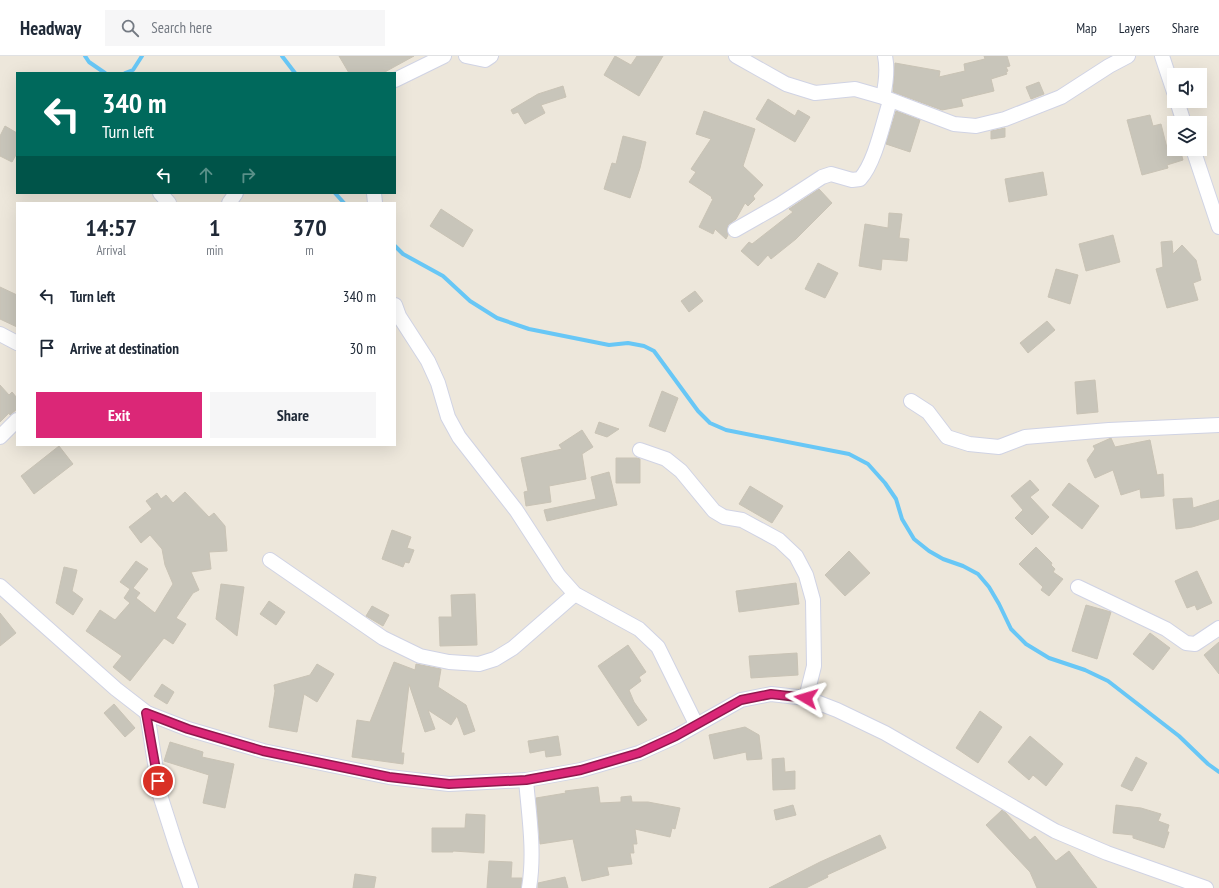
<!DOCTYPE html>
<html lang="en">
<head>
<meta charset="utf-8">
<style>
	body { margin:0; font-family:"PT Sans Narrow",sans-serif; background:#f6f6f7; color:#1f2937; height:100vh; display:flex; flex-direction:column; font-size:15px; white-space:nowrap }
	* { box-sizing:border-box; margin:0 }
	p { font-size:13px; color:#747a83 }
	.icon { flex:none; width:22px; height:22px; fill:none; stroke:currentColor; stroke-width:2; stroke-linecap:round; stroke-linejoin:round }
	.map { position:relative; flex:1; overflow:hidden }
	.side { position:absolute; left:16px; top:146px; width:380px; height:244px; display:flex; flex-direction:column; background:#fff; border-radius:0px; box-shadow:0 4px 16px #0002 }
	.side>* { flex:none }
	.top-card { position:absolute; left:16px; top:16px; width:380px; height:122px; border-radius:0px; box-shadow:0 4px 16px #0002; background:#00695c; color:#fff; overflow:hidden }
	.buttons { position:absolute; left:1167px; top:12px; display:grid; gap:8px }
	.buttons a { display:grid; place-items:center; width:40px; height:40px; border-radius:0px; background:#fff; box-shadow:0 4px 16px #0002; font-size:20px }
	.pin { position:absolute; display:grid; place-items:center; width:34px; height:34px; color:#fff; margin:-17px; border:2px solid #fff; border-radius:50%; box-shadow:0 1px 4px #0007 }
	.me { position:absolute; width:44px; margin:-22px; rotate:277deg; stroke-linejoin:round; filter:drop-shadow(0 0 3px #0008) }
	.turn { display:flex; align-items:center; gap:14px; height:84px; padding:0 20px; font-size:18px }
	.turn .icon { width:52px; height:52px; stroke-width:2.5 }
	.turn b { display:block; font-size:28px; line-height:34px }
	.lanes { display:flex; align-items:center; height:38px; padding:0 20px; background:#0003; justify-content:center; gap:20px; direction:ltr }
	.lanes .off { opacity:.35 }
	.eta { display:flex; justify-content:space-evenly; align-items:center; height:68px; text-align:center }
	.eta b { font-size:24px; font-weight:700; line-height:28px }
	.button { display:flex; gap:8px; margin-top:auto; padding:8px 20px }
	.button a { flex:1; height:46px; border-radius:0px; background:#db2777; color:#fff; font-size:16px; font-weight:700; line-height:46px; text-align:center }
	.button a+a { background:#f6f6f7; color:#1f2937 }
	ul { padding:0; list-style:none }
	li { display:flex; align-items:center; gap:12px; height:52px; padding:0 20px }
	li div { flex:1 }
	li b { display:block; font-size:15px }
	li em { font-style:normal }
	header { display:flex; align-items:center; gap:24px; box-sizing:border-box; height:56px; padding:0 20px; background:#fff; border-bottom:1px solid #e0e1e3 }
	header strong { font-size:19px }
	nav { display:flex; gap:22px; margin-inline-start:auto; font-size:14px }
	.search { width:280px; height:36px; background:#f6f6f7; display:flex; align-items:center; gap:10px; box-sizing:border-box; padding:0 14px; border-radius:0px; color:#747a83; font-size:15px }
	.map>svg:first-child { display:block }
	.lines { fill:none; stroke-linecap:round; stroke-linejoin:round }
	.stream { stroke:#68c7f6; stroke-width:4 }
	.building { fill:#c8c5ba; stroke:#c9c3b5 }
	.minor-casing { stroke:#d0d3e4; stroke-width:16 }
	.minor { stroke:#fff; stroke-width:14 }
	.route-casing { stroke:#8e194d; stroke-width:10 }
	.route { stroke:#db2777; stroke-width:7 }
</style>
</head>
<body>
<header>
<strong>Headway</strong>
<div class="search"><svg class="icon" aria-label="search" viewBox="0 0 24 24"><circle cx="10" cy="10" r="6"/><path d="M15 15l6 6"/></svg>Search here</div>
<nav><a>Map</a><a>Layers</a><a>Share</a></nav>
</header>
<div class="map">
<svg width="1219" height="832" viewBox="0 0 1219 832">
	<rect width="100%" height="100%" fill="#ede7db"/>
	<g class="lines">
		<g class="stream">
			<polyline points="85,0 89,6 105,17"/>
			<polyline points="282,0 295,17"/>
			<polyline points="125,17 133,14 142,0"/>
			<polyline points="335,137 344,147"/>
			<polyline points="395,190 403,198 443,220 470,245 497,262 529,273 609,289 628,287 644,290 654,295 698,355 710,367 726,374 849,398 868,408 885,427 896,443 902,463 914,483 929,495 943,503 963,510 978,518 989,531 999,548 1011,573 1026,588 1049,602 1085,614 1108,625 1179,680 1208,708 1219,716"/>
		</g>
	</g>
	<g class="building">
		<polygon points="339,0 414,0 383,17 349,17"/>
		<polygon points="615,0 631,9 637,0 663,0 639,40 604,19"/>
		<polygon points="984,0 1007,0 1010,10 1006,11 1008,15 1006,16 1007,18 991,23 994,35 961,43 963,50 942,54 893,36 895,7 940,15 939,21 965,15 964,8 985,3"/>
		<polygon points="1039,26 1044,38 1031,43 1026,31"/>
		<polygon points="563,30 566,41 541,49 545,57 525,68 518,56 513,58 511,54 538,38"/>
		<polygon points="768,43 795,60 798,54 810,61 795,86 756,63"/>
		<polygon points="704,55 755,73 743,110 763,129 753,140 755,143 748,150 745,147 736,163 728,169 727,174 728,179 726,183 715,173 713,178 699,171 713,143 711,142 712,141 689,126 696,116 691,113 711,83 696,78"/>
		<polygon points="896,55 920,64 910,96 886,88"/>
		<polygon points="1150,59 1153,70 1161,68 1167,92 1174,91 1174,93 1180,93 1183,104 1167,109 1168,112 1142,119 1127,64"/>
		<polygon points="5,70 17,77 17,97 12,106 0,100 0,80"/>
		<polygon points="1005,72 1005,81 991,83 991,75"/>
		<polygon points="623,80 646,86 640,112 630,142 604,133 612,107 616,108"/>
		<polygon points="1043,116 1047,139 1009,146 1005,123"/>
		<polygon points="819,133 832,147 796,183 771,203 768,199 758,210 741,195 749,186 752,188 793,156 789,153"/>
		<polygon points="441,153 473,174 463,191 430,170"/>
		<polygon points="889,157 902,158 899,182 909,183 907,205 882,203 881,214 859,210 865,168 888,172"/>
		<polygon points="1113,179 1120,206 1086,215 1079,188"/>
		<polygon points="1172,185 1173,198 1182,189 1196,204 1201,224 1193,227 1198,244 1167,252 1156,213 1163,211 1161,186"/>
		<polygon points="818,207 838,217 825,242 805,233"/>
		<polygon points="1056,213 1078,219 1070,248 1048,241"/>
		<polygon points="0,231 17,239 17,271 0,263"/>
		<polygon points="695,235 703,245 689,256 681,245"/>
		<polygon points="1047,265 1055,274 1028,297 1020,287"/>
		<polygon points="1095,324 1098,356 1077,358 1075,326"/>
		<polygon points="0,329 9,339 12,336 17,342 17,353 10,359 9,357 0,366"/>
		<polygon points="662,335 678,342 665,376 649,370"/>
		<polygon points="599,366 619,373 607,381 595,377"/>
		<polygon points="582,374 593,391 582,398 586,423 549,430 551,446 526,450 524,436 528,435 521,402 562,393 559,389"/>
		<polygon points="1111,382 1115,391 1150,384 1157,419 1163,418 1164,440 1141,442 1140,433 1121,439 1113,414 1095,422 1087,404 1095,393 1093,390"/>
		<polygon points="59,390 73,408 34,438 21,420"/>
		<polygon points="616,402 637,402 640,403 640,427 616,427"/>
		<polygon points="609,416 617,449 547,465 544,454 596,443 591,421"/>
		<polygon points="1030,424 1039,434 1030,441 1049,461 1032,479 1015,462 1023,454 1011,440"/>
		<polygon points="1069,427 1099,450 1082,473 1052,449"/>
		<polygon points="750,430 783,450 772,467 739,448"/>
		<polygon points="185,436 209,461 214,457 225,470 227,495 209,496 211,513 191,516 199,534 193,537 176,562 186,568 173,588 164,582 130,625 113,611 122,600 86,575 100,554 115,564 130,547 124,542 130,533 120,526 136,505 148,513 133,532 140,537 136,542 155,557 173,528 165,509 162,493 150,479 141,487 129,471 152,453 146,445 157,437 161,443 166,439 173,447"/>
		<polygon points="1192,442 1193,452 1219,444 1219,463 1192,471 1176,473 1173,443"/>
		<polygon points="392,474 411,481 407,492 414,494 409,507 405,506 403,511 382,503"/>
		<polygon points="1036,491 1052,507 1051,509 1055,513 1053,516 1063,523 1049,540 1041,534 1043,531 1019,508"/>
		<polygon points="849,495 870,517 845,540 825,519"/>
		<polygon points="64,511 77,514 72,535 83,543 73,559 56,547"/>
		<polygon points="1197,515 1212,547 1197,554 1195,549 1187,552 1175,525"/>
		<polygon points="796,527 799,548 739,556 736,535"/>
		<polygon points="221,528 244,531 237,580 216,563"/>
		<polygon points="475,538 477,589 440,590 439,561 452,561 451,539"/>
		<polygon points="269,545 285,556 276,569 260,558"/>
		<polygon points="1086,549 1111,556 1097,603 1072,595"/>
		<polygon points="372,550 389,559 383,570 366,560"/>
		<polygon points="0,557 16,577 0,590"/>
		<polygon points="1150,577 1170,592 1153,614 1133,598"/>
		<polygon points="1219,586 1219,618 1204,599"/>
		<polygon points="628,589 646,616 639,621 641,625 629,634 634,646 647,664 638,670 598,610"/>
		<polygon points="797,597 798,619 751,622 749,600"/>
		<polygon points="394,606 415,614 416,608 441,613 438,631 466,649 475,675 464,679 457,660 451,669 428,654 435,673 425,676 409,628 401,697 404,697 403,708 352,701 357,664 370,666"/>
		<polygon points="317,608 334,618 317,646 304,638 297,676 269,671 275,635 274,629 310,619"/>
		<polygon points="162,628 174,636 167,648 154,640"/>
		<polygon points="114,648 135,672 125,681 104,657"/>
		<polygon points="980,655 1002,671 978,707 956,692"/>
		<polygon points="745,671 759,679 762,703 747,704 746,696 714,703 709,679"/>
		<polygon points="558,680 561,699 546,701 545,694 530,697 528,685"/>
		<polygon points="1030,680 1063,708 1046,730 1033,719 1029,724 1008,706"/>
		<polygon points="170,686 203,696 202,701 234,708 225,752 203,747 209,719 164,705"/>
		<polygon points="1136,701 1147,707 1132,735 1121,730"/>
		<polygon points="784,702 785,716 795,715 795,733 773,734 772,703"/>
		<polygon points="598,731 600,747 621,746 621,741 631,740 632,746 648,746 680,752 675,773 672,772 670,781 635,773 637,788 633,788 634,797 630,797 632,808 607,811 609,819 582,825 573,783 540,788 536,742 566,737 565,735"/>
		<polygon points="793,749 796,759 776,764 774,754"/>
		<polygon points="1116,749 1141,752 1161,758 1158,765 1169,769 1167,776 1169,776 1164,792 1133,782 1133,779 1113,777"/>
		<polygon points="1002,754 1006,757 1030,784 1035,780 1056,805 1069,795 1097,832 1037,832 1030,816 986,769"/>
		<polygon points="466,758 485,759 484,797 453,795 453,796 432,796 432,772 465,772"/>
		<polygon points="880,779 886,792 827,819 828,821 806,832 769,832 820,806"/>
		<polygon points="489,805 512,806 511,822 522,822 521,832 487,832"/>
		<polygon points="355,818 376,821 374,832 353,832"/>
		<polygon points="565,821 568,832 538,832 538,827"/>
	</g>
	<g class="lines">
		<defs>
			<g id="minor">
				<polyline points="466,0 485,4 491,0"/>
				<polyline points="736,0 786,28 815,37 855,33 883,41 954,68 976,70 1005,63 1061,41 1109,10 1128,0"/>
				<polyline points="1162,0 1174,36"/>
				<polyline points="395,24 444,0"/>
				<path d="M883 41C886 27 888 14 885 0"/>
				<polyline points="1177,45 1184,67"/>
				<polyline points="1193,93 1219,171"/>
				<polyline points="160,137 169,147"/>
				<polyline points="374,137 375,147"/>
				<polyline points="229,147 236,137"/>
				<path d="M735 174 779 149 822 121 831 118 852 124 860 123C875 107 883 67 890 45"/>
				<polyline points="395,249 399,260 428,305 438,327 448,361 459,381 516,454 559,520 575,538 639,573 658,591 696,668"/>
				<polyline points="0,278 17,287"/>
				<polyline points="911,345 928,356 947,381 969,388 999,391 1025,381 1109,374 1219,369"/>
				<polyline points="0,381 17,364"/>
				<polyline points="640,394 666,403 681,415 714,455 724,461 742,464 779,484 796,500 806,519 813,544 814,610 806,642"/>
				<polyline points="270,504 383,582 420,600 449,606 479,608 495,603 513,592 575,538"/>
				<polyline points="0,530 116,633 147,657 188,673 263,695 389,721 449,728 526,724 581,714 639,697 677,680 741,644 771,638 806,642 837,654 885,677 1055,775 1107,797 1206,832"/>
				<polyline points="1078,531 1166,573 1186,587 1195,588 1219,572"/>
				<polyline points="147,657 160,739 176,789 191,832"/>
				<path d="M526 724C529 760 535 796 529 832"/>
			</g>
		</defs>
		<use href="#minor" class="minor-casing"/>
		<use href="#minor" class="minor"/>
	</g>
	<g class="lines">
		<defs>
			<polyline id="route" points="158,725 146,657 188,673 263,695 389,721 449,728 526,724 581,714 639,697 676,680 741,644 771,638 806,642"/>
		</defs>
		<use href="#route" class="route-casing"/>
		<use href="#route" class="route"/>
	</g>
</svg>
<div class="buttons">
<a><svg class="icon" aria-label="sound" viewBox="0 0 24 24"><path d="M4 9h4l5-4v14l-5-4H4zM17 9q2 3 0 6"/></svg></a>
<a><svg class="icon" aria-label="layers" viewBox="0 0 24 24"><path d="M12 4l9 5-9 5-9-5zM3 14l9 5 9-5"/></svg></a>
</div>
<div class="pin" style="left:158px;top:725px;background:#d93025"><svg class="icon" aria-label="arrive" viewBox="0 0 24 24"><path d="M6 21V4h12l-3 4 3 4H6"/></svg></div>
<svg class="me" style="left:806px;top:642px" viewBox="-20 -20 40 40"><path d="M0-17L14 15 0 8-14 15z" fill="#db2777" stroke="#fff" stroke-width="4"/></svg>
<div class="top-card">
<div class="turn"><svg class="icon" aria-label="left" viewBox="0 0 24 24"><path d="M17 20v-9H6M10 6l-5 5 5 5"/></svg><div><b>340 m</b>Turn left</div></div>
<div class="lanes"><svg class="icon" aria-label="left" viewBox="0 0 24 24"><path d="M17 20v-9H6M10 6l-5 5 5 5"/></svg><svg class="icon off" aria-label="ahead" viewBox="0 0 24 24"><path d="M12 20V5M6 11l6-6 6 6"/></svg><svg class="icon off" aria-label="right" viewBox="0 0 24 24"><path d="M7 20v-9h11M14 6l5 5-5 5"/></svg></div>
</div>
<section class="side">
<div class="eta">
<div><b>14:57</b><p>Arrival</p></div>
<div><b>1</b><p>min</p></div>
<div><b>370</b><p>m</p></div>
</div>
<ul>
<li><svg class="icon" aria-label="left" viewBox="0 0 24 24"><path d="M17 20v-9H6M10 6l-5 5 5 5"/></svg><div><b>Turn left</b></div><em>340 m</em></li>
<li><svg class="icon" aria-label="arrive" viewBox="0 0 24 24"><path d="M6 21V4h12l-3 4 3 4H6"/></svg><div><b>Arrive at destination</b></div><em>30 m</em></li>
</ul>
<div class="button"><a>Exit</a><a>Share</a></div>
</section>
</div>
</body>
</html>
